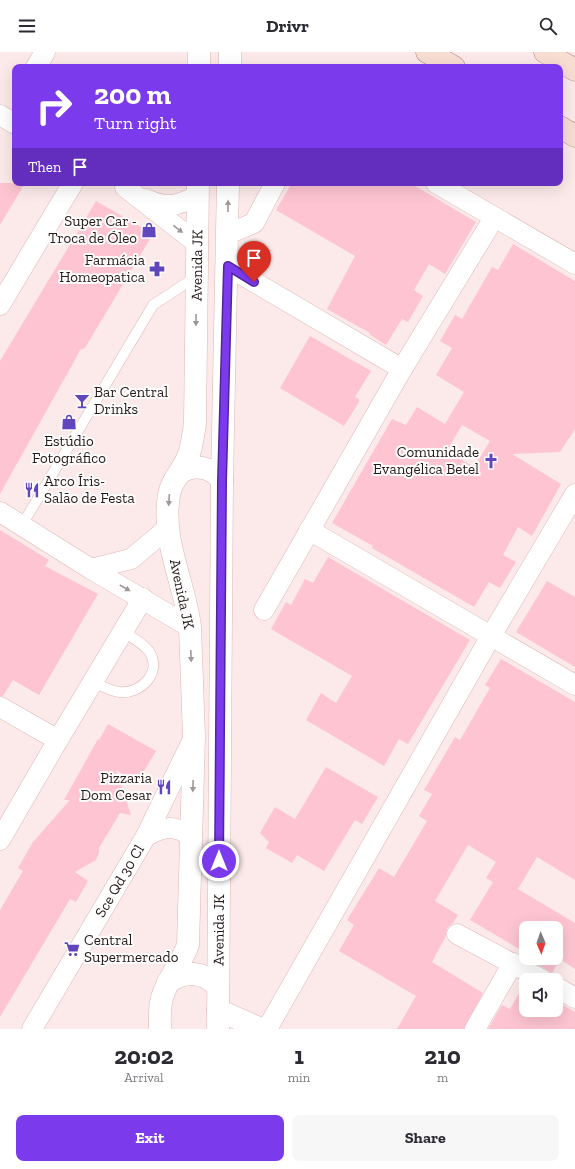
<!DOCTYPE html>
<html lang="en">
<head>
<meta charset="utf-8">
<style>
	body { margin:0; font-family:"Zilla Slab",serif; background:#f7f7f7; color:#2b2b33; height:100vh; display:flex; flex-direction:column; font-size:15px; white-space:nowrap }
	* { box-sizing:border-box; margin:0 }
	p { font-size:13px; color:#7c7c81 }
	.icon { flex:none; width:22px; height:22px; fill:none; stroke:currentColor; stroke-width:2; stroke-linecap:round; stroke-linejoin:round }
	.map { position:relative; height:977px; overflow:hidden }
	.panel { display:flex; flex-direction:column; background:#fff; flex:1 }
	.panel>* { flex:none }
	.banner { position:absolute; left:12px; top:12px; width:551px; height:122px; border-radius:8px; box-shadow:0 4px 16px #0002; background:#7c3aed; color:#fff; overflow:hidden }
	.needle { width:26px; rotate:178deg }
	.buttons { position:absolute; left:519px; top:869px; display:grid; gap:8px }
	.buttons a { display:grid; place-items:center; width:44px; height:44px; border-radius:8px; background:#fff; box-shadow:0 4px 16px #0002; font-size:20px }
	.pin { position:absolute; display:grid; place-items:center; width:34px; height:34px; color:#fff; margin:-41px -17px; border-radius:50% 50% 50% 0; rotate:-45deg; box-shadow:0 0 4px #0007 }
	.pin .icon { rotate:45deg }
	.me { position:absolute; width:44px; margin:-22px; rotate:0deg; stroke-linejoin:round; filter:drop-shadow(0 0 3px #0008) }
	.turn { display:flex; align-items:center; gap:14px; height:84px; padding:0 16px; font-size:18px }
	.turn .icon { width:52px; height:52px; stroke-width:2.5 }
	.turn b { display:block; font-size:28px; line-height:34px }
	.then { display:flex; align-items:center; height:38px; padding:0 16px; background:#0003; gap:8px; font-size:15px }
	.eta { display:flex; justify-content:space-evenly; align-items:center; height:68px; text-align:center }
	.eta b { font-size:24px; font-weight:700; line-height:28px }
	.action { display:flex; gap:8px; margin-top:auto; padding:8px 16px }
	.action a { flex:1; height:46px; border-radius:8px; background:#7c3aed; color:#fff; font-size:16px; font-weight:700; line-height:46px; text-align:center }
	.action a+a { background:#f7f7f7; color:#2b2b33 }
	header { display:flex; justify-content:space-between; align-items:center; height:52px; padding:0 16px; background:#fff; font-size:18px; font-weight:700 }
	.map>svg:first-child { display:block }
	.building { fill:#fec4d2; fill-rule:evenodd }
	.lines { fill:none; stroke-linecap:round; stroke-linejoin:round }
	.lane-casing { stroke:#ddb6b4; stroke-width:11 }
	.street-casing { stroke:#ddb6b4; stroke-width:21 }
	.secondary-casing { stroke:#ddb6b4; stroke-width:23 }
	.primary-casing { stroke:#ac897f; stroke-width:23 }
	.lane { stroke:#fff; stroke-width:10 }
	.street { stroke:#fff; stroke-width:20 }
	.secondary { stroke:#fff; stroke-width:22 }
	.primary { stroke:#f8ddd3; stroke-width:22 }
	.oneway { fill:#9e9898 }
	.route-casing { stroke:#51269a; stroke-width:10 }
	.route { stroke:#7c3aed; stroke-width:7 }
	.labels { text-anchor:middle; dominant-baseline:central; stroke-width:4; stroke-linejoin:round; paint-order:stroke }
	.poi-label { font-size:15px; fill:#271919; stroke:#fcfcfc; text-anchor:end }
	.street-label { font-size:15px; fill:#271919; stroke:#fcfcfc }
</style>
</head>
<body>
<header><svg class="icon" aria-label="menu" viewBox="0 0 24 24"><path d="M4 6h16M4 12h16M4 18h16"/></svg>Drivr<svg class="icon" aria-label="search" viewBox="0 0 24 24"><circle cx="10" cy="10" r="6"/><path d="M15 15l6 6"/></svg></header>
<div class="map">
<svg width="575" height="977" viewBox="0 0 575 977">
	<rect width="100%" height="100%" fill="#fbeae9"/>
	<g class="building">
		<polygon points="0,131 25,131 0,173"/>
		<polygon points="292,131 410,131 476,170 445,222 429,212 414,238 423,244 408,270 402,267 386,293 369,282 370,281 327,257 355,204 276,158"/>
		<polygon points="96,149 153,182 85,296 80,298 76,306 0,442 0,309"/>
		<path d="M513 192 575 229V377L560 400 512 402 561 432 532 484 518 475 503 503 516 510 500 536 489 530 474 555 372 496 373 494 332 471 392 367 406 373 417 355 445 372 464 340 436 323 452 296 440 289 455 263 462 267 492 215 498 218ZM462 373 490 389 474 415 447 399Z"/>
		<polygon points="310,284 371,319 355,345 359,347 359,350 344,374 280,336"/>
		<polygon points="0,478 49,508 45,514 98,542 39,643 13,628 3,644 0,644"/>
		<polygon points="328,505 470,588 408,692 399,687 384,714 306,668 321,641 336,651 352,624 271,577 286,550 291,553 305,527 313,531"/>
		<polygon points="547,529 575,545 575,615 516,580"/>
		<polygon points="501,607 575,650 575,828 537,805 518,837 575,871 575,917 560,907 552,921 536,911 538,907 536,906 556,906 556,876 526,876 526,901 470,868 493,830 486,826 496,810 468,793 435,849 458,863 453,871 447,876 446,884 432,910 483,941 464,977 397,977 416,944 339,899 354,873 347,868 379,816 394,825 427,769 419,764 432,742 424,738 455,685 460,688 490,636 485,633"/>
		<polygon points="108,672 156,699 137,731 116,718 131,763 120,761 99,796 99,801 96,808 75,820 88,829 76,850 70,847 0,965 0,858 23,819 18,816 33,790 70,748 64,748 98,687 99,688"/>
		<polygon points="326,715 378,745 362,772 355,768 324,819 297,803 292,811 266,796 269,790 260,781 275,755 295,767"/>
		<polygon points="525,931 526,958 556,958 556,949 575,960 575,977 488,977 502,953 510,957"/>
	</g>
	<g class="lines">
		<defs>
			<g id="lane">
				<polyline points="22,473 153,253 197,224"/>
				<path d="M92 630C101 633 110 639 119 640 141 643 164 619 148 598 142 591 131 585 123 579"/>
			</g>
			<g id="street">
				<polyline points="36,15 45,0"/>
				<polyline points="0,63 15,72"/>
				<polyline points="436,131 575,212"/>
				<polyline points="125,135 198,192"/>
				<path d="M146 147C168 157 178 154 198 143"/>
				<polyline points="228,182 254,171 275,131"/>
				<polyline points="227,214 402,317 494,166"/>
				<polyline points="0,253 73,131"/>
				<polyline points="0,460 91,517 190,575"/>
				<polyline points="309,478 575,633"/>
				<polyline points="91,517 131,507 168,476"/>
				<polyline points="264,558 402,317"/>
				<polyline points="0,655 58,688 0,788"/>
				<polyline points="58,688 143,546"/>
				<path d="M146 784C164 775 173 772 191 784"/>
				<polyline points="457,882 543,928"/>
				<polyline points="556,935 575,946"/>
				<path id="s1" d="M32 977 146 784 194 685"/>
				<polyline points="267,977 491,584 575,442"/>
				<polyline points="475,977 513,911"/>
			</g>
			<g id="secondary">
				<polyline points="199,15 199,0"/>
				<polyline points="230,15 230,0"/>
				<path d="M180 421C193 411 213 415 222 429"/>
				<path d="M168 930C186 918 203 919 218 935"/>
				<polyline points="218,958 261,977"/>
				<path id="s2" d="M160 977C160 967 159 956 162 946 167 927 181 912 188 893L194 685 190 575C185 531 161 489 169 443 171 429 183 418 188 405 192 395 193 383 195 372L198 131"/>
				<path id="s3" d="M218 977 222 429 228 131"/>
			</g>
			<g id="primary">
				<polyline points="427,0 454,15"/>
				<polyline points="545,0 575,18"/>
				<polyline points="560,75 575,84"/>
			</g>
		</defs>
		<use href="#lane" class="lane-casing"/>
		<use href="#street" class="street-casing"/>
		<use href="#secondary" class="secondary-casing"/>
		<use href="#primary" class="primary-casing"/>
		<use href="#lane" class="lane"/>
		<use href="#street" class="street"/>
		<use href="#secondary" class="secondary"/>
		<use href="#primary" class="primary"/>
	</g>
	<defs><path id="oneway-solid" d="M-6-.8H1V-3.2L6.5 0L1 3.2V.8H-6Z"/></defs>
	<g class="oneway">
		<use href="#oneway-solid" transform="translate(228 154) rotate(-89)"/>
		<use href="#oneway-solid" transform="translate(178 177) rotate(38)"/>
		<use href="#oneway-solid" transform="translate(196 268) rotate(91)"/>
		<use href="#oneway-solid" transform="translate(169 448) rotate(94)"/>
		<use href="#oneway-solid" transform="translate(125 536) rotate(30)"/>
		<use href="#oneway-solid" transform="translate(191 604) rotate(88)"/>
		<use href="#oneway-solid" transform="translate(193 734) rotate(92)"/>
	</g>
	<g class="lines">
		<defs>
			<polyline id="route" points="219,809 222,429 228,214 254,230"/>
		</defs>
		<use href="#route" class="route-casing"/>
		<use href="#route" class="route"/>
	</g>
	<defs>
		<symbol id="shop-bare" viewBox="-9 -9 18 18"><path d="M-5-2.5h2.3a2.7 3.5 0 0 1 5.4 0H5L5.5 6h-11ZM-1.5-2.5h3a1.5 2.3 0 0 0-3 0Z" fill="#6045bd" stroke="#fcfcfc" stroke-width="2.5" paint-order="stroke"/></symbol>
		<symbol id="pharmacy-bare" viewBox="-9 -9 18 18"><path d="M-2-6h4v4h4v4h-4v4h-4v-4h-4v-4h4Z" fill="#6045bd" stroke="#fcfcfc" stroke-width="2.5" paint-order="stroke"/></symbol>
		<symbol id="bar-bare" viewBox="-9 -9 18 18"><path d="M-6-5H6L.8 .8V4.5H3.5V6h-7V4.5H-.8V.8Z" fill="#6045bd" stroke="#fcfcfc" stroke-width="2.5" paint-order="stroke"/></symbol>
		<symbol id="church-bare" viewBox="-9 -9 18 18"><path d="M-1.2-6h2.4v3.5h3.3v2.4h-3.3V6h-2.4V-.1h-3.3v-2.4h3.3Z" fill="#6045bd" stroke="#fcfcfc" stroke-width="2.5" paint-order="stroke"/></symbol>
		<symbol id="restaurant-bare" viewBox="-9 -9 18 18"><path d="M-5-6h1v4h1v-4h1v4h1v-4h1v5L-1.5 .5V6h-2V.5L-5-1ZM5-6V6H3V1.5H1.5Q1.5-4 5-6Z" fill="#6045bd" stroke="#fcfcfc" stroke-width="2.5" paint-order="stroke"/></symbol>
		<symbol id="supermarket-bare" viewBox="-9 -9 18 18"><path d="M-6-5.5h2.5l.6 2H6L4.5 2H-2.5L-4.4-4H-6ZM-1.5 3.2a1.3 1.3 0 1 0 .1 0ZM3 3.2a1.3 1.3 0 1 0 .1 0Z" fill="#6045bd" stroke="#fcfcfc" stroke-width="2.5" paint-order="stroke"/></symbol>
	</defs>
	<g fill-rule="evenodd">
		<use href="#shop-bare" x="138" y="167" width="22" height="22"/>
		<use href="#pharmacy-bare" x="146" y="206" width="22" height="22"/>
		<use href="#bar-bare" x="71" y="338" width="22" height="22"/>
		<use href="#shop-bare" x="58" y="359" width="22" height="22"/>
		<use href="#church-bare" x="480" y="398" width="22" height="22"/>
		<use href="#restaurant-bare" x="21" y="427" width="22" height="22"/>
		<use href="#restaurant-bare" x="153" y="724" width="22" height="22"/>
		<use href="#supermarket-bare" x="61" y="886" width="22" height="22"/>
	</g>
	<g class="labels">
		<g class="poi-label">
			<text x="137" y="169">Super Car -<tspan x="137" dy="17">Troca de Óleo</tspan></text>
			<text x="145" y="208">Farmácia<tspan x="145" dy="17">Homeopatica</tspan></text>
			<text x="94" y="340" text-anchor="start">Bar Central<tspan x="94" dy="17">Drinks</tspan></text>
			<text x="69" y="389" text-anchor="middle">Estúdio<tspan x="69" dy="17">Fotográfico</tspan></text>
			<text x="479" y="400">Comunidade<tspan x="479" dy="17">Evangélica Betel</tspan></text>
			<text x="44" y="429" text-anchor="start">Arco Íris-<tspan x="44" dy="17">Salão de Festa</tspan></text>
			<text x="152" y="726">Pizzaria<tspan x="152" dy="17">Dom Cesar</tspan></text>
			<text x="84" y="888" text-anchor="start">Central<tspan x="84" dy="17">Supermercado</tspan></text>
		</g>
		<g class="street-label">
			<text stroke="none"><textPath href="#s2" startOffset="778">Avenida JK</textPath></text>
			<text transform="translate(182 542) rotate(78)">Avenida JK</text>
			<text stroke="none"><textPath href="#s1" startOffset="172">Sce Qd 30 Cl</textPath></text>
			<text stroke="none"><textPath href="#s3" startOffset="99">Avenida JK</textPath></text>
		</g>
	</g>
</svg>
<div class="buttons">
<a><svg class="needle" viewBox="-14 -14 28 28"><path d="M0-13l5 13h-10z" fill="#e53935"/><path d="M0 13l5-13h-10z" fill="#7c7c81"/></svg></a>
<a><svg class="icon" aria-label="sound" viewBox="0 0 24 24"><path d="M4 9h4l5-4v14l-5-4H4zM17 9q2 3 0 6"/></svg></a>
</div>
<div class="pin" style="left:254px;top:230px;background:#d93025"><svg class="icon" aria-label="arrive" viewBox="0 0 24 24"><path d="M6 21V4h12l-3 4 3 4H6"/></svg></div>
<svg class="me" style="left:219px;top:809px" viewBox="-20 -20 40 40"><circle r="17" fill="#7c3aed" stroke="#fff" stroke-width="3"/><path d="M0-11L8 9 0 5-8 9z" fill="#fff"/></svg>
<div class="banner">
<div class="turn"><svg class="icon" aria-label="right" viewBox="0 0 24 24"><path d="M7 20v-9h11M14 6l5 5-5 5"/></svg><div><b>200 m</b>Turn right</div></div>
<div class="then">Then<svg class="icon" aria-label="arrive" viewBox="0 0 24 24"><path d="M6 21V4h12l-3 4 3 4H6"/></svg></div>
</div>
</div>
<section class="panel">
<div class="eta">
<div><b>20:02</b><p>Arrival</p></div>
<div><b>1</b><p>min</p></div>
<div><b>210</b><p>m</p></div>
</div>
<div class="action"><a>Exit</a><a>Share</a></div>
</section>
</body>
</html>
